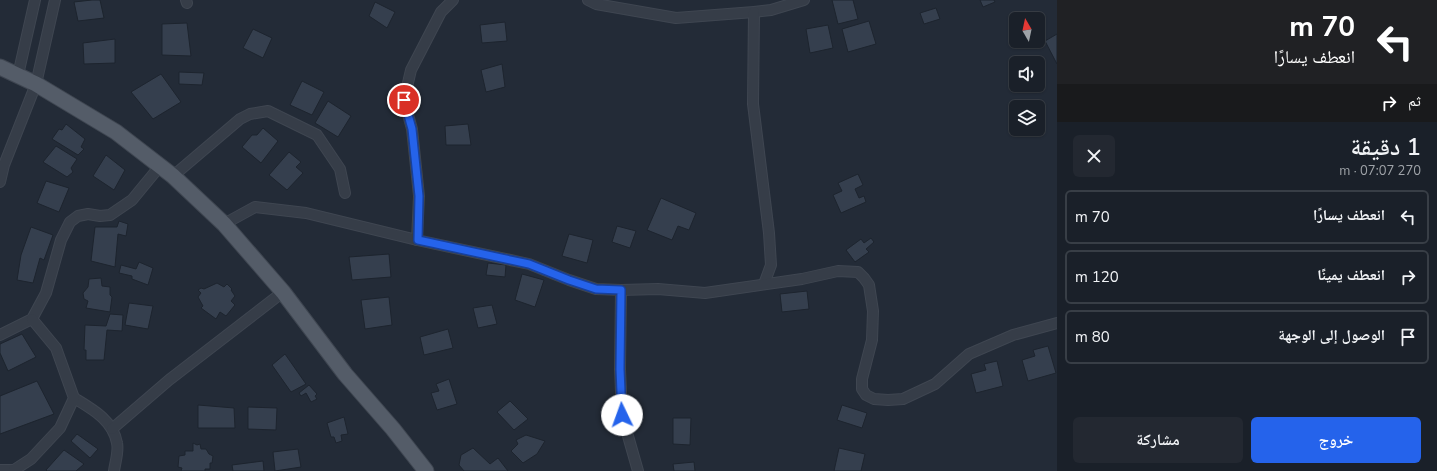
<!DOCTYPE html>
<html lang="ar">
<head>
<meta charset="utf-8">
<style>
	body { margin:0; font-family:"Nunito Sans","Noto Naskh Arabic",sans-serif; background:#232831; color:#f1f3f6; direction:rtl; height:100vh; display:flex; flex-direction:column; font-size:15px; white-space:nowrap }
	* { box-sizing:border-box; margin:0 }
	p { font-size:13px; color:#9fa3a8 }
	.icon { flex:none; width:22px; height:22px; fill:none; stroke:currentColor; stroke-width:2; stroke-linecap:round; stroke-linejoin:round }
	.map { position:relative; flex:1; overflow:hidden; direction:ltr }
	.side { display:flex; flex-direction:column; background:#1a2029; width:380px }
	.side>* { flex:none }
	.top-card { background:#202124; color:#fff; overflow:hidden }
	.needle { width:26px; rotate:351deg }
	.tools { position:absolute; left:1009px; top:12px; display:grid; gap:8px }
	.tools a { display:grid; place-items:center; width:36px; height:36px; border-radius:6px; background:#1a2029; box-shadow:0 1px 3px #0004,0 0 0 1px #383e46; font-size:20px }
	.pin { position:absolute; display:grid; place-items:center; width:34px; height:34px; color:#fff; margin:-17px; border:2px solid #fff; border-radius:50%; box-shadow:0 1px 4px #0007 }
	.me { position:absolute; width:44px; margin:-22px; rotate:357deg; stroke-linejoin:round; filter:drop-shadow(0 0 3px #0008) }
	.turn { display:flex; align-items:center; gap:14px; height:84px; padding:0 16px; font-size:18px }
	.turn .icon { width:52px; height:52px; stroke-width:2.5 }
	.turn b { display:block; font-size:28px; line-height:34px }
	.then { display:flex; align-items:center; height:38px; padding:0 16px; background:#0003; gap:8px; font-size:15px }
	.round { display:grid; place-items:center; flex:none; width:42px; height:42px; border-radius:6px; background:#232831 }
	.head { display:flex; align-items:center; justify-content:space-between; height:68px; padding:0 16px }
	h1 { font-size:24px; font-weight:600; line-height:30px }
	.cta { display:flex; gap:8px; margin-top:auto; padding:8px 16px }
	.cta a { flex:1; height:46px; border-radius:6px; background:#2563eb; color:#fff; font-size:16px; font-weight:600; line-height:46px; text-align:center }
	.cta a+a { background:#232831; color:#f1f3f6 }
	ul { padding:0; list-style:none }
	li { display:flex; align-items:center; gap:12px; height:54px; margin:0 8px 6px; padding:0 8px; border:2px solid #383e46; border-radius:6px }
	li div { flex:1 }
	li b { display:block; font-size:15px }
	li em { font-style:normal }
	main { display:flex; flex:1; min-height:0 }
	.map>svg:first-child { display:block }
	.building { fill:#353f4e; stroke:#1d242e }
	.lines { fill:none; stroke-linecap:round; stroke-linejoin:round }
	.street-casing { stroke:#3f4651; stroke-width:12 }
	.primary-casing { stroke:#3f4651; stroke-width:17 }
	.street { stroke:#363d48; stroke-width:10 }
	.primary { stroke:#545c68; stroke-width:15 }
	.route-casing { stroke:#184099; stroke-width:10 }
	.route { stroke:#2563eb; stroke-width:7 }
</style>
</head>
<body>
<main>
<section class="side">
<div class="top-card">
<div class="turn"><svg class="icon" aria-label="left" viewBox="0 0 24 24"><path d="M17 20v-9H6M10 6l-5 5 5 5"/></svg><div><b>70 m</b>انعطف يسارًا</div></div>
<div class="then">ثم<svg class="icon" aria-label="right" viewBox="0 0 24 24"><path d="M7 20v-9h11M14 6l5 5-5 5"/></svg></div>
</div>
<div class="head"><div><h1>1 دقيقة</h1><p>270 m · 07:07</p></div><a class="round"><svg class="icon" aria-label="close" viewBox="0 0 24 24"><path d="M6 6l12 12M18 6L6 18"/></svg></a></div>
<ul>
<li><svg class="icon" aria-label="left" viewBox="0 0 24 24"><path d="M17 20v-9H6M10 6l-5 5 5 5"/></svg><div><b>انعطف يسارًا</b></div><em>70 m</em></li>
<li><svg class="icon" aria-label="right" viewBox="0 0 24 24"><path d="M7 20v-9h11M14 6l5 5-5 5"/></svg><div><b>انعطف يمينًا</b></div><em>120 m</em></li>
<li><svg class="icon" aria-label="arrive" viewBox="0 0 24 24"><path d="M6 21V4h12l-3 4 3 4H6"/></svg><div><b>الوصول إلى الوجهة</b></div><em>80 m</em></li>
</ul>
<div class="cta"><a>خروج</a><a>مشاركة</a></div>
</section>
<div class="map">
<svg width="1057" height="471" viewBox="0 0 1057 471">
	<rect width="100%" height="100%" fill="#232b37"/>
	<g class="building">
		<polygon points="92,0 100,0 104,18 78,21 74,2"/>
		<polygon points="832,0 853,0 858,19 838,24"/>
		<polygon points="980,0 994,0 995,2 983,7"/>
		<polygon points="375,2 395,12 387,28 369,16"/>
		<polygon points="936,8 940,19 924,24 920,13"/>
		<polygon points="869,21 876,44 848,52 842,29"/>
		<polygon points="505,22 507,41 482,43 480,25"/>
		<polygon points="187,23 191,56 162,55 162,24"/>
		<polygon points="828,25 833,48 810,53 806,29"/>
		<polygon points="253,29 272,38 263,58 243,48"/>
		<polygon points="1057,34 1057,64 1045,41"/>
		<polygon points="115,39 115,63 84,64 83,43"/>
		<polygon points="502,64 505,87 486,92 481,70"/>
		<polygon points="179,72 204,73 202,85 179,84"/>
		<polygon points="161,74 181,102 153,119 131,92"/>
		<polygon points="302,81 324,92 312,115 290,105"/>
		<polygon points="328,101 351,116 338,137 315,123"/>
		<polygon points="66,124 85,139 81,147 84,149 78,155 52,139 59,129 62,130"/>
		<polygon points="468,124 471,145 446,145 445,126"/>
		<polygon points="263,128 278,141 261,163 242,147 252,135 257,135"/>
		<polygon points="56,146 77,159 71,168 73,172 67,177 43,162"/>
		<polygon points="289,152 301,162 296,167 303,173 287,190 269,175"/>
		<polygon points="106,155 125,170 114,190 93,176"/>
		<polygon points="858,174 863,185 855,189 859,198 864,196 866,202 841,213 833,195 842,191 838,183"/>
		<polygon points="46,181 69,188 59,212 37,203"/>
		<polygon points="661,198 696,213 689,230 678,226 672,240 647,230"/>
		<polygon points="119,221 128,224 126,236 118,234 115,267 91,261 95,227 117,227"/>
		<polygon points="617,226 636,231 630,248 612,242"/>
		<polygon points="31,227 53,235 44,260 40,258 33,283 17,280 21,255"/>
		<polygon points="569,234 593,240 587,263 562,256"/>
		<polygon points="871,238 874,242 866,249 869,252 855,262 846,250 861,239 864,243"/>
		<polygon points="389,254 391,277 352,280 349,257"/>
		<polygon points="139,262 153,268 148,285 132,279 132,276 119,273 121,265 136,269"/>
		<polygon points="488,263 506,265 505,277 486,275"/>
		<polygon points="522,274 544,280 535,307 515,300"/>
		<polygon points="101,278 102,286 110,287 110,295 112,297 110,312 86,308 88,301 84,299 83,293 88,287 89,279"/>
		<polygon points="217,283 224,287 227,284 232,289 231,290 235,296 231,301 235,305 226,316 220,312 216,319 201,308 203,306 198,297 201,293 198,290 201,288 204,289"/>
		<polygon points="807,291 809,309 782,312 780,294"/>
		<polygon points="389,297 392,325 365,329 361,300"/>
		<polygon points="129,303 153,306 148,329 125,325"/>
		<polygon points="492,305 497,324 478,328 473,308"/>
		<polygon points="110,314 123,315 122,331 107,330 104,360 86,360 86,350 84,350 85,325 106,326"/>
		<polygon points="448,329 453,348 424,355 420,337"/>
		<polygon points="22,334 36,357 8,371 0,353 0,344"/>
		<polygon points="1048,346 1056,373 1028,381 1022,360 1035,356 1033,350"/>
		<polygon points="285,354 306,384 291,392 272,365"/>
		<polygon points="997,361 1003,386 976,393 971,374 986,370 984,364"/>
		<polygon points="449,379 457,404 437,410 431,393 439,391 436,384"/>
		<polygon points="37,381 54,414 0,434 0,396"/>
		<polygon points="309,385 317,394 315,396 317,399 311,402 306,393 301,396 299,393"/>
		<polygon points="510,401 528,419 514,430 497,412"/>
		<polygon points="198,405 234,408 235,428 198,428"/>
		<polygon points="842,405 867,413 862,428 837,420"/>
		<polygon points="248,407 277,408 276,430 248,429"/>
		<polygon points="344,417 348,434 341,435 342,441 336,443 334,437 331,437 327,423"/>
		<polygon points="673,418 691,418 690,445 673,444"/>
		<polygon points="77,434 98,449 90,458 71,441"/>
		<polygon points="526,435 545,441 537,454 523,463 511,451 518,444 516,440"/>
		<polygon points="193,443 197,445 200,444 201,449 206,449 209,454 213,456 212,463 210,463 210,469 205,469 205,471 181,471 182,468 178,467 179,456 185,455 185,451 193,451"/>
		<polygon points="473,448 490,464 498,458 508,471 464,471 459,465 461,455"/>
		<polygon points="839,448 865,454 861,471 834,471"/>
		<polygon points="298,449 301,467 275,471 273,452"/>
		<polygon points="64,450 84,464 76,471 47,471 46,470"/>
		<polygon points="263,461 264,471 233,471 232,465"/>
		<polygon points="694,462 695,471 674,471 673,464"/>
	</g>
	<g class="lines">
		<defs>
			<g id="street">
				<polyline points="186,0 187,3"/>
				<polyline points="588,0 596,4 676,18 754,12 771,10 804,0"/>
				<polyline points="754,12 753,104 769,233 771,265 764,284"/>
				<polyline points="18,75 35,0"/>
				<polyline points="173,176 240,119 250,114 268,111 317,135 340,169 345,193"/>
				<polyline points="0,182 4,165 36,84 55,0"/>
				<polyline points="224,224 255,207 306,213 417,240 529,264 569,280 596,289 621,290 658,289 705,293 802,279 838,271 858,272 864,278 869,285 873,311 872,340 862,379 862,389 866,395 874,399 888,400 903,399 935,384 969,354 1013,335 1057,323"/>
				<polyline points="417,240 419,196 412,129 404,100 411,70 441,12 453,0"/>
				<polyline points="621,290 620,369 622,415 638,471"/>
				<polyline points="0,335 32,319 46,293 61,240 70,222 78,216 88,214 100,216 110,215 132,200 160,166"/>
				<path d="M74 398C92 409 113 420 117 443 119 451 115 463 114 471"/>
				<polyline points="112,429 169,380 283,292"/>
				<polyline points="0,470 14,470"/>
				<polyline points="14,471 14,470 31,459 60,428 74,398 56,348 32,319"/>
			</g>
			<polyline id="primary" points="0,67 36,84 116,132 173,176 224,224 283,292 345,374 393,429 426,471"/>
		</defs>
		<use href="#street" class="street-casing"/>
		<use href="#primary" class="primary-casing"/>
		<use href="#street" class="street"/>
		<use href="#primary" class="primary"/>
	</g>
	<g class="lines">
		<defs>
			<polyline id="route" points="404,100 412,129 419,196 418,240 529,264 569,280 596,289 621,290 620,369 622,415"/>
		</defs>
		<use href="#route" class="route-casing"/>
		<use href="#route" class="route"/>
	</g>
</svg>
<div class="tools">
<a><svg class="needle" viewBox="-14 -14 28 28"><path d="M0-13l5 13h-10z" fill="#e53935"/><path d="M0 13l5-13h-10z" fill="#9fa3a8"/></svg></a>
<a><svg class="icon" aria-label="sound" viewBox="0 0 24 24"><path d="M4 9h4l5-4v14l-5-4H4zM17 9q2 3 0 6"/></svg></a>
<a><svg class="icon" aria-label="layers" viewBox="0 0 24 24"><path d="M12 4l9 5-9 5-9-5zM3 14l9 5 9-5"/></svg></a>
</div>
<div class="pin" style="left:404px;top:100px;background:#d93025"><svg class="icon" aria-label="arrive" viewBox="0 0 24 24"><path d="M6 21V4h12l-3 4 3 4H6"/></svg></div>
<svg class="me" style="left:622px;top:415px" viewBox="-20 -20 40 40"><circle r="19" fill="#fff"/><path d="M0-13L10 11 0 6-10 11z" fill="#2563eb"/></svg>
</div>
</main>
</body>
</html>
